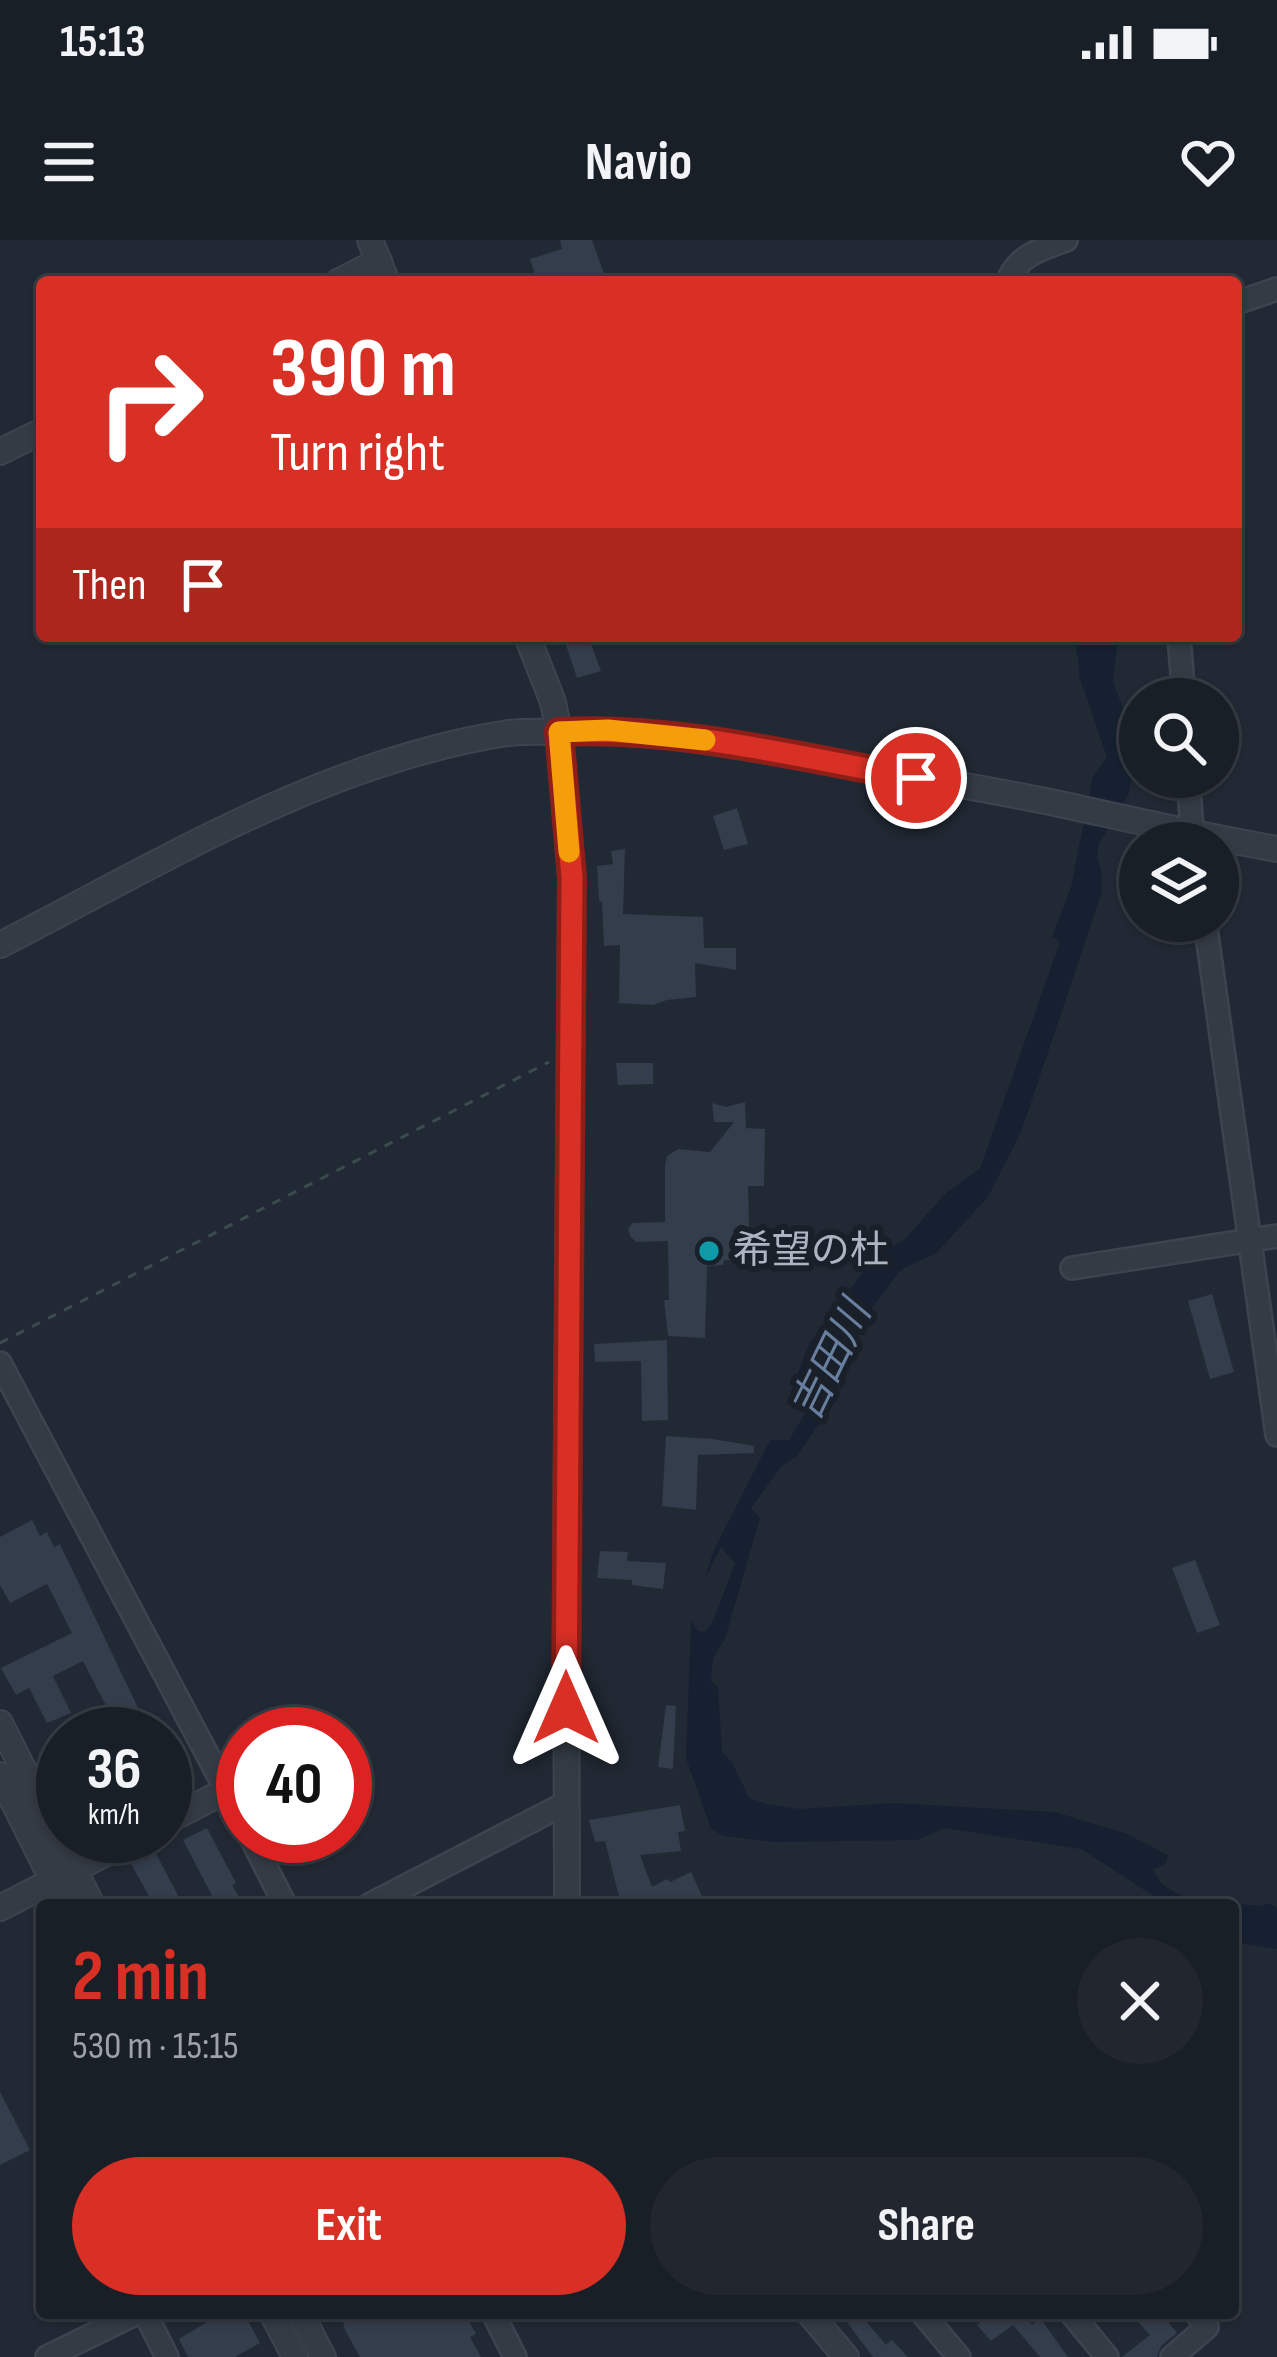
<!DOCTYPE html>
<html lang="en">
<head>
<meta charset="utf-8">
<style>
	body { margin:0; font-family:"Sofia Sans Condensed","Noto Sans JP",sans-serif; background:#22272f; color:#f1f3f6; height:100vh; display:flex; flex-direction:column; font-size:45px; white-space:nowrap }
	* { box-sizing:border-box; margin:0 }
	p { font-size:39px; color:#9fa2a7 }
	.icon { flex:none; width:66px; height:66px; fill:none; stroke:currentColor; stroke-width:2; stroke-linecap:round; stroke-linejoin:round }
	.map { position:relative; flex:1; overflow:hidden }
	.sheet { position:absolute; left:36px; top:1659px; width:1203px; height:420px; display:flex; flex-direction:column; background:#191f27; border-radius:12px; box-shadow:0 3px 9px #0004,0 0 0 3px #373d44 }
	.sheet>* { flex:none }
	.top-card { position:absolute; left:36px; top:36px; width:1206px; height:366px; border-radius:12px; box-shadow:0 3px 9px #0004,0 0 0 3px #373d44; background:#d93025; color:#fff; overflow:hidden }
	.fabs { position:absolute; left:1119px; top:438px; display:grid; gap:24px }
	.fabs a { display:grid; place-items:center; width:120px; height:120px; border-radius:50%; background:#191f27; box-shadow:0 3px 9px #0004,0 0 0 3px #373d44; font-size:60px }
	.speed { position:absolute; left:36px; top:1467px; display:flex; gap:24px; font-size:60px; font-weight:700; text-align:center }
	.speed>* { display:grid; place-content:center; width:156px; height:156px; border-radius:50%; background:#191f27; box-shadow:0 3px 9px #0004,0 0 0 3px #373d44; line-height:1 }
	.speed small { font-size:30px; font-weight:400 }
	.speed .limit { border:18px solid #d22; background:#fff; color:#111 }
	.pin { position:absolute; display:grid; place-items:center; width:102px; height:102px; color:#fff; margin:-51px; border:6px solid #fff; border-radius:50%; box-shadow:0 3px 12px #0007 }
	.me { position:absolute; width:132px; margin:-66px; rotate:0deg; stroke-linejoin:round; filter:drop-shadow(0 0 9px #0008) }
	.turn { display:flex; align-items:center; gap:42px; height:252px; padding:0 36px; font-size:54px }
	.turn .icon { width:156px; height:156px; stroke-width:2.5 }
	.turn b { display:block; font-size:84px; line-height:102px }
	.then { display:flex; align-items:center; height:114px; padding:0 36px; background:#0003; gap:24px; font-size:45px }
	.round { display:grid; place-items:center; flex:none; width:126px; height:126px; border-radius:63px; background:#22272f }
	.head { display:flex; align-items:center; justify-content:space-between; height:204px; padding:0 36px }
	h1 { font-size:72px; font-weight:700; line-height:90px; color:#d93025 }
	.action { display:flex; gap:24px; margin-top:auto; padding:24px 36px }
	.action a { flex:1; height:138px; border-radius:72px; background:#d93025; color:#fff; font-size:48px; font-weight:700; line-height:138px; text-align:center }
	.action a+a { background:#22272f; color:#f1f3f6 }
	.status { display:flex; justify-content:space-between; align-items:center; height:84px; padding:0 60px; background:#191f27; direction:ltr }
	.status svg { height:33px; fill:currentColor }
	header { display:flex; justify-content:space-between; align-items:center; height:156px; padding:0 36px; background:#191f27; font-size:54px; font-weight:700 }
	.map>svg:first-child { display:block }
	.water { fill:#162030 }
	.building { fill:#333d4b }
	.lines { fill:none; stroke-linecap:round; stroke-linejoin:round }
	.minor-casing { stroke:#3d444f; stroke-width:26 }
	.tertiary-casing { stroke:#3d444f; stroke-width:28 }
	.path { stroke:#3b4c4e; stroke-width:3; stroke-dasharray:9 9; stroke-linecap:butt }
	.minor { stroke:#343b45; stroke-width:21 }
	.tertiary { stroke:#343b45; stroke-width:24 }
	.route-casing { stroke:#8d1f18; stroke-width:30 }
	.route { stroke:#d93025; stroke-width:21 }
	.slow { stroke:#f59e0b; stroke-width:21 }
	.culture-dot { fill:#0f9aa8; stroke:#1a2029; stroke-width:4.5 }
	.labels { text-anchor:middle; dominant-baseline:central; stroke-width:12; stroke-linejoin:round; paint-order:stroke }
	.poi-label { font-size:39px; fill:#aeb5c2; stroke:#1a2029; text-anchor:start }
	.water-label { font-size:42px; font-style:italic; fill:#697f9f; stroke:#1a2029 }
</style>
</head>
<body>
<div class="status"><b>15:13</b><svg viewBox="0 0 49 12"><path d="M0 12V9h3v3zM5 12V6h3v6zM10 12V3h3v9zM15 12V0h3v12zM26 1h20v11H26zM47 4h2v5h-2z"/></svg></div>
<header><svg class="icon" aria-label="menu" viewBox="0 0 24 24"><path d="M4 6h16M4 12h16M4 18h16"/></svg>Navio<svg class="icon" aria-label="heart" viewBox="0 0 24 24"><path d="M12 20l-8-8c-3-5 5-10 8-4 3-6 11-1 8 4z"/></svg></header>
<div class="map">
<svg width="1277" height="2117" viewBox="0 0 1277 2117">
	<rect width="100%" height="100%" fill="#212934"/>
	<g class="water">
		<path d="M1077 396H1118L1113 441 1126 477 1124 486 1133 530 1129 553 1099 604 1097 616 1101 630 1102 652 1021 892 988 957 936 1013 902 1029 846 1100 834 1163 796 1217 781 1227 751 1268 760 1278 725 1399 713 1418 711 1441 718 1447 722 1512 732 1522 749 1558 767 1564 799 1569 894 1563 1055 1572 1127 1594 1168 1615 1166 1624 1153 1630 1162 1644 1195 1665H1168L1081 1609 945 1588 917 1600 775 1602 724 1596 711 1589 686 1518 691 1380 698 1391 705 1392 713 1381 735 1323 721 1307 705 1338 714 1310 770 1200H789L816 1155 818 1131 810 1144 786 1165 809 1104 875 1016 904 1000 947 952 980 928 1060 702 1052 697 1071 647 1093 536 1107 517 1079 436C1081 421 1073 410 1077 396Z"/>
		<polygon points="1269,1663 1277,1668 1277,1709 1233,1702 1233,1681 1241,1681 1235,1664 1260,1666"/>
	</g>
	<g class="building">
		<polygon points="560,0 592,0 607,42 573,42 571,35 547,42 536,38 530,19 562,9"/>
		<polygon points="563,396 588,396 601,431 577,438"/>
		<polygon points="737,568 748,604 724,610 713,576"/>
		<polygon points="625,609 623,674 703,677 704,708 736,708 736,730 695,723 696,757 667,760 653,765 619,763 620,705 604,706 602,662 599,661 597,626 613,624 611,611"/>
		<polygon points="616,823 653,823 653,844 618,845"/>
		<polygon points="745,862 746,888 765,889 764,946 748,946 750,1022 724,1020 723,1025 707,1026 705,1098 668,1096 664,1060 669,1060 668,1001 636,1002 630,996 628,988 633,983 665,982 665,926 667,916 678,909 710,912 734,882 714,882 712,863 726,867"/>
		<polygon points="1212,1054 1234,1132 1210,1139 1188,1061"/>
		<polygon points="667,1100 668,1180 642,1181 641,1121 595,1122 594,1104"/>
		<polygon points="666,1196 713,1199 754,1206 754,1213 698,1215 696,1270 662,1266"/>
		<polygon points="32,1280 40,1296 47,1292 54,1307 60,1304 139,1470 147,1482 158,1476 195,1548 165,1563 165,1494 93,1494 115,1483 83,1421 53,1436 71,1473 47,1483 29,1448 16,1455 1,1428 72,1393 47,1344 10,1363 0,1345 0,1297"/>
		<polygon points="600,1311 628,1312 627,1321 666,1323 663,1349 632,1345 632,1340 597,1338"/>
		<polygon points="1195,1320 1220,1385 1197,1393 1172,1328"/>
		<polygon points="666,1465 676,1466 673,1529 658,1527"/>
		<polygon points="680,1565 685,1591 678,1592 681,1611 640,1615 652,1647 667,1639 670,1642 691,1632 703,1658 687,1665 621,1665 605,1601 595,1602 589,1580"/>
		<polygon points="207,1588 236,1643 232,1645 244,1665 217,1665 183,1600"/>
		<polygon points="154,1610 181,1661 172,1665 154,1665 130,1622"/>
		<polygon points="0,1852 30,1910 0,1925"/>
		<polygon points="222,2073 244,2073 260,2103 235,2117 188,2117 179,2099"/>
		<polygon points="341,2073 465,2073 476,2094 470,2097 481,2117 360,2117 345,2090"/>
		<polygon points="840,2073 859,2073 886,2105 892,2100 908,2117 873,2117"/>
		<polygon points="991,2073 1031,2073 1026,2077 1032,2085 1040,2078 1068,2117 1040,2117 1013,2085 991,2101 977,2085"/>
		<polygon points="1130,2073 1161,2073 1177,2093 1161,2106 1157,2117 1122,2117 1150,2095"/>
	</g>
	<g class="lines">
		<defs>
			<g id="minor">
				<path d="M1008 42C1015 17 1043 8 1066 0"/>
				<polyline points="1236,63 1277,49"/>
				<polyline points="1179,396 1184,459"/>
				<polyline points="1188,537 1193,603"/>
				<polyline points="1205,681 1277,1195"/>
				<polyline points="1072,1028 1277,996"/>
				<polyline points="0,1123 243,1582"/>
				<polyline points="250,1596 285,1665"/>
				<polyline points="369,1665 566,1563"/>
				<polyline points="145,2073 167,2117"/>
				<polyline points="493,2073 515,2117"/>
				<polyline points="922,2073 959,2117"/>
				<polyline points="1071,2073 1107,2117"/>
				<polyline points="47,2117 137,2073"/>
				<polyline points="1172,2117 1207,2087 1196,2073"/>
			</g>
			<g id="tertiary">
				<polyline points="370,0 387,42"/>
				<polyline points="338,42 379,21"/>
				<polyline points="0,212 42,191"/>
				<polyline points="527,396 553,462 559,492 571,637 566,1327 567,1665"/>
				<path d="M0 705C162 622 325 521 508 493 526 491 545 492 563 492 651 489 736 505 823 521 900 535 978 547 1055 563 1129 579 1202 596 1277 609"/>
				<polyline points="0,1483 92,1665"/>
				<polyline points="0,1535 65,1665"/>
				<polyline points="165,1582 227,1550"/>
				<polyline points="0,1668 139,1596"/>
				<polyline points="272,2073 295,2117"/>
				<polyline points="300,2073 323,2117"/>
				<polyline points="809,2073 846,2117"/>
			</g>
		</defs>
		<use href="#minor" class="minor-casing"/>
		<use href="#tertiary" class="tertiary-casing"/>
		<polyline class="path" points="0,1103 549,822"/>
		<use href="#minor" class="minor"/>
		<use href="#tertiary" class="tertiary"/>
	</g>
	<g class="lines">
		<defs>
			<path id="route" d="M566 1468 572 637 559 492C679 486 798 517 916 538"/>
		</defs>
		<use href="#route" class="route-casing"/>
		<use href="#route" class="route"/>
		<polyline class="slow" points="569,612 559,492 608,490 705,500"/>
	</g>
	<circle class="culture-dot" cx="709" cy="1011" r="12"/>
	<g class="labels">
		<g class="poi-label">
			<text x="733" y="1011">希望の杜</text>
		</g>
		<g class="water-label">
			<text transform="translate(832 1121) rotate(-64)">吉田川</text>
		</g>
	</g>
</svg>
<div class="fabs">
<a><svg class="icon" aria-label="search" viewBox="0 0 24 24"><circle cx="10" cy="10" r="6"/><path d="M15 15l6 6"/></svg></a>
<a><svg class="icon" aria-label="layers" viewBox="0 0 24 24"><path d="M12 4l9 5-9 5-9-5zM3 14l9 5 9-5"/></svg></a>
</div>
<div class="speed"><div>36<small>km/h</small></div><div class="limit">40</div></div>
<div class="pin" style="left:916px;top:538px;background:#d93025"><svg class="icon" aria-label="arrive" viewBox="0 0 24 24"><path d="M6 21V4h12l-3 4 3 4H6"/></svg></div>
<svg class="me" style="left:566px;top:1468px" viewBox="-20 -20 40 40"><path d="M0-17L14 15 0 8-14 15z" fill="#d93025" stroke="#fff" stroke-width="4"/></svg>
<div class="top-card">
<div class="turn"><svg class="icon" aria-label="right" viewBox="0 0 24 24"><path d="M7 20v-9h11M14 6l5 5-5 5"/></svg><div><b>390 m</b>Turn right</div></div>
<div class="then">Then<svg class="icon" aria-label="arrive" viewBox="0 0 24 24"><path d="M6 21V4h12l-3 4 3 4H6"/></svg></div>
</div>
<section class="sheet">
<div class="head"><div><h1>2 min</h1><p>530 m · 15:15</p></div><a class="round"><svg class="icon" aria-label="close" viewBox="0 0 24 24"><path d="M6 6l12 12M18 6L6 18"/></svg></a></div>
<div class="action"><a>Exit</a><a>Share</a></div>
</section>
</div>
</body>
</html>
